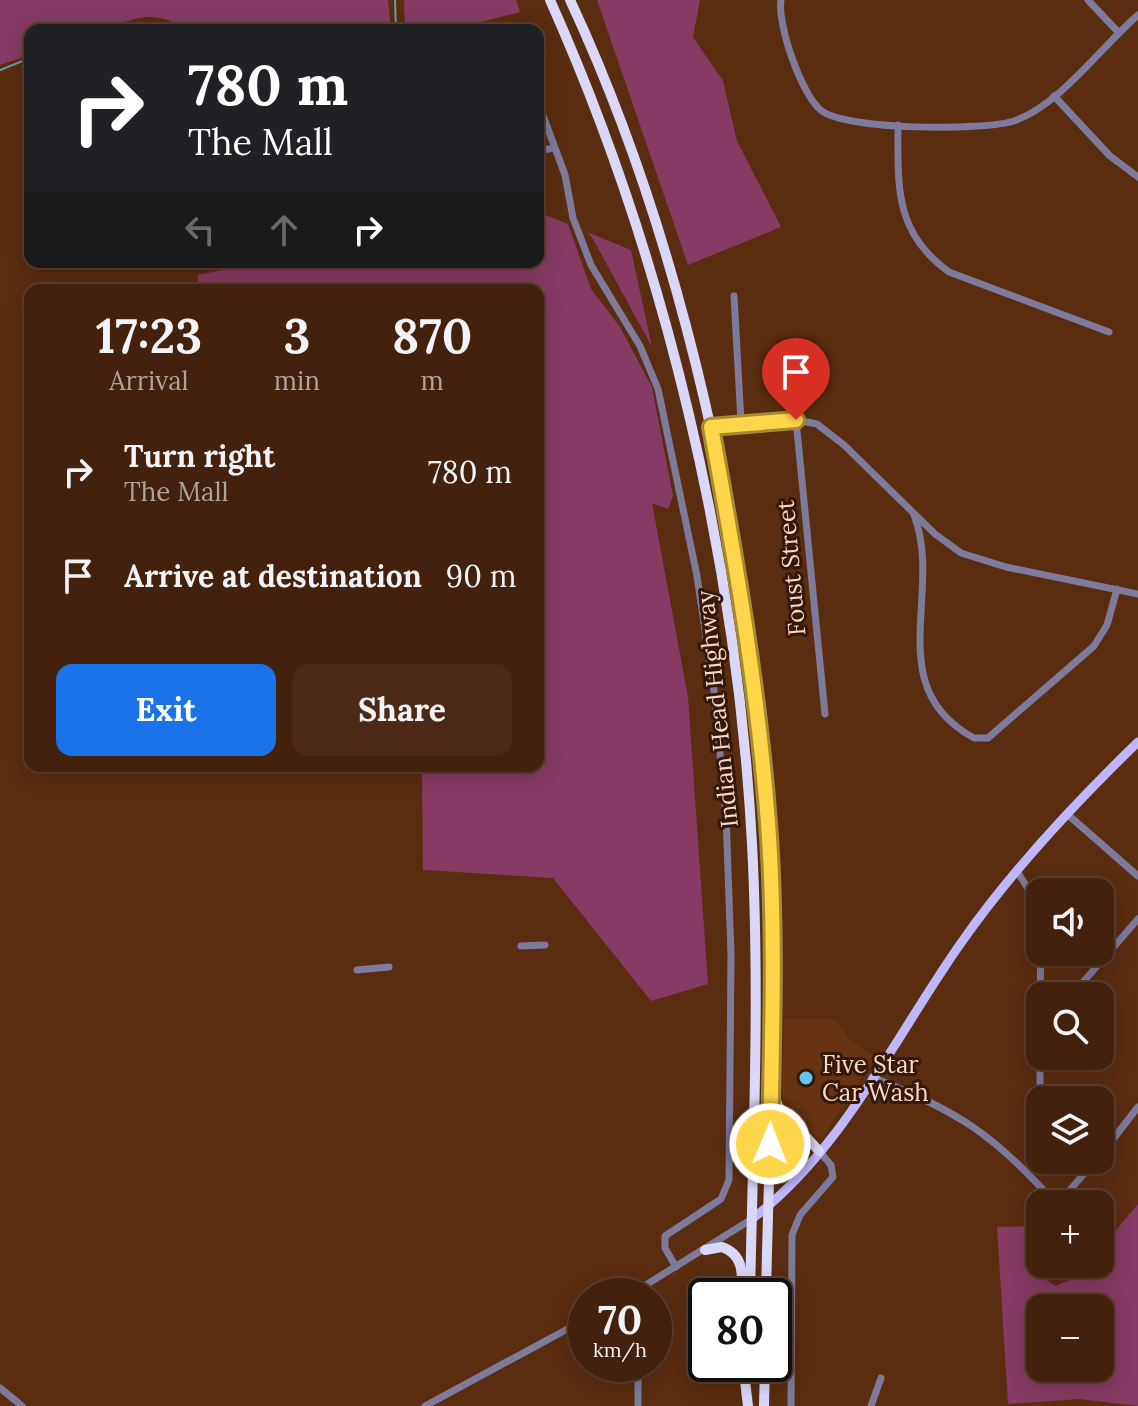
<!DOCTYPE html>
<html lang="en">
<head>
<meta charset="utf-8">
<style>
	body { margin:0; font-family:Lora,serif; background:#4b2915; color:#f1f3f6; height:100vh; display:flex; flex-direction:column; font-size:30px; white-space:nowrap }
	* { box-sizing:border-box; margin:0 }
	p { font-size:26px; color:#afa39d }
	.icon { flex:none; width:44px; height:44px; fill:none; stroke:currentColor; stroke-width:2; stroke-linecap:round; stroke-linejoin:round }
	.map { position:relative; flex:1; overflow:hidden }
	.panel { position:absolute; left:24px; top:284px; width:520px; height:488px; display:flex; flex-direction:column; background:#44210c; border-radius:16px; box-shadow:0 4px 20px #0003,0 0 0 2px #5c3e2d }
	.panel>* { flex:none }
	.top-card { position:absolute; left:24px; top:24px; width:520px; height:244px; border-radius:16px; box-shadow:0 4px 20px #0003,0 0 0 2px #5c3e2d; background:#202124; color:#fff; overflow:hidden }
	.buttons { position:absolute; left:1026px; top:878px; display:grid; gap:16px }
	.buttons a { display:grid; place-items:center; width:88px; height:88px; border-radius:16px; background:#44210c; box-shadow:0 4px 20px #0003,0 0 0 2px #5c3e2d; font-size:40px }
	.speed { position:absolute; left:568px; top:1278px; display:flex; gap:16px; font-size:40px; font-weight:700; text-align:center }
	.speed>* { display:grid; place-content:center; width:104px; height:104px; border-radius:50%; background:#44210c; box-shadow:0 4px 20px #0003,0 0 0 2px #5c3e2d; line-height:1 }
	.speed small { font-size:20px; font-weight:400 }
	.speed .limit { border:4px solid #111; border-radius:12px; background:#fff; color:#111 }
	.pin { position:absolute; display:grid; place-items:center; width:68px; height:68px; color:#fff; margin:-82px -34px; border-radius:50% 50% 50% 0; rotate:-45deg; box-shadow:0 0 8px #0007 }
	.pin .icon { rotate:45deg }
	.me { position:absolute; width:88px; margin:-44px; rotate:1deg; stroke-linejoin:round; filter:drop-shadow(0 0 6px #0008) }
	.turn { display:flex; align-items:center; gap:28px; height:168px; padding:0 32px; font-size:36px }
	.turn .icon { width:104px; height:104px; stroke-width:2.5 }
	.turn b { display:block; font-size:56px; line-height:68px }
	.lanes { display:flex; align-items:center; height:76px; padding:0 32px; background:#0003; justify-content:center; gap:40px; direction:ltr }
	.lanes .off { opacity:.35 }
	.eta { display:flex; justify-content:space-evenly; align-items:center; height:136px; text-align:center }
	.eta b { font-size:48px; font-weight:700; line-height:56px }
	.action { display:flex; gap:16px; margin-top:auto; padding:16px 32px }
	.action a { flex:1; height:92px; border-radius:16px; background:#1a73e8; color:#fff; font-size:32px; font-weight:700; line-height:92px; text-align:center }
	.action a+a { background:#4b2915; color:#f1f3f6 }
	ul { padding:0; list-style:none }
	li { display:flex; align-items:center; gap:24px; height:104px; padding:0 32px }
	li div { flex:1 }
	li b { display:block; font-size:30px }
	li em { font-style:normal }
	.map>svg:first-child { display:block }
	.built { fill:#673313 }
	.green { fill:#853b63; fill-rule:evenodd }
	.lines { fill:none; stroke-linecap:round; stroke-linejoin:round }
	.stream { stroke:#6b9aac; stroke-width:2 }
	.minor { stroke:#7d7a9c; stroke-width:7 }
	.major { stroke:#beb7fe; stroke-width:9 }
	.highway { stroke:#dad8f9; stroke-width:10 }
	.route-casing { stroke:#a68a30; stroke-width:20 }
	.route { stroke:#ffd54a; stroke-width:14 }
	.poi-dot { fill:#64c5ee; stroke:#34190b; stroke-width:3 }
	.labels { text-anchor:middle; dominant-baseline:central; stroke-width:6; stroke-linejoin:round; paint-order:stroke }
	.street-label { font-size:24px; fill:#fcd7c4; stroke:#34190b }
	.poi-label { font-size:24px; fill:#fcd7c4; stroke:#34190b; text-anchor:start }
</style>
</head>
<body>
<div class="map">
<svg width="1138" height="1406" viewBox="0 0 1138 1406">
	<rect width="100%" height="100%" fill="#5a2c10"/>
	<polygon class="built" points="784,1019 835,1019 849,1038 875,1058 821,1139 811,1135 785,1106 781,1090"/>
	<g class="green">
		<path d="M0 0H388L391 30H188C144 4 134 24 93 30 73 33 50 30 30 30V55L0 65Z"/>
		<polygon points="404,0 516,0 520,12 451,30 405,30"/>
		<polygon points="597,0 700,0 693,37 723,81 737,141 781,227 688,265"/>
		<polygon points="538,212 568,224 591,289 620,327 652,387 673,496 668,509 652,503 688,697 708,984 651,1001 553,878 423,870 422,766 538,766 538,290 199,290 198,275 261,262 538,262"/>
		<polygon points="587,232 631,250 652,347 593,239"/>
		<path d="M1138 1204V1406L1079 1399 1008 1404 997 1227 1032 1226 1043 1278 1056 1286 1076 1277 1087 1264H1100V1249ZM1040 1308H1100V1368H1040Z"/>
	</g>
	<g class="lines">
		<g class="stream">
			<polyline points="395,0 396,30"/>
			<polyline points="103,30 117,24 168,30"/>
			<polyline points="0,70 30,58"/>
		</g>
		<g class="minor">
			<path d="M781 0C777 24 802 97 822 111 847 130 982 131 1014 121 1060 105 1101 47 1138 15"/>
			<polyline points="1088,0 1119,33"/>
			<polyline points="1054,96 1110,156 1138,177"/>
			<polyline points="538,102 565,175 573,218 591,265 640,346 658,389 697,576 714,691 726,815 731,954 729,1180 721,1199 665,1236 665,1248 676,1267"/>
			<path d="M898 125C898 187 894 232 949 272L1109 332"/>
			<polyline points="538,151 553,148"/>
			<polyline points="734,296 741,422"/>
			<polyline points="796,420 825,714"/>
			<polyline points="711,427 796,420 817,424 844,445 935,534 961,553 1006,567 1138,594"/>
			<path d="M914 515C944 592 880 687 974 738H988L1094 646 1107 625 1117 589"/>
			<polyline points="1067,814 1138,876"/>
			<polyline points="1017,871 1032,895 1040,921"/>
			<polyline points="521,946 545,945"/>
			<polyline points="357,970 389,967"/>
			<polyline points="1040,996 1041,952"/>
			<polyline points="1071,996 1138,919"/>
			<polyline points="1040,1027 1040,1050"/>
			<path d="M872 1077C959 1112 994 1134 1056 1204"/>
			<polyline points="1040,1096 1040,1056"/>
			<polyline points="1100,1156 1138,1107"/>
			<polyline points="1053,1201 1063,1198 1096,1160"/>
			<polyline points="628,1296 752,1219"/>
			<polyline points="638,1364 638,1406"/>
			<polyline points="0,1388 22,1406"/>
			<polyline points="425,1406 586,1319"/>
			<polyline points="791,1406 792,1235 800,1215 833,1177 831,1165 819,1151"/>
			<polyline points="871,1406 881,1378"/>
		</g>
		<path class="major" d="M752 1219C843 1150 896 1035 961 943 1012 870 1074 804 1138 742"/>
		<g class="highway">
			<path d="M550 0C665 257 737 562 752 844 760 994 753 1145 750 1296"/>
			<path d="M570 0C685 246 749 553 768 824 779 980 769 1139 766 1296"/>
			<polyline points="774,1094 778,1106 819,1151"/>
			<path d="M705 1250 722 1247C745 1255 742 1276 742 1296"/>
			<polyline points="743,1364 748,1406"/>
			<polyline points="764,1406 765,1364"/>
		</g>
	</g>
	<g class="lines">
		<defs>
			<path id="route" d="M770 1144C772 1038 776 929 768 823 758 690 735 558 711 427L796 420"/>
		</defs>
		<use href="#route" class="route-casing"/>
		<use href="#route" class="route"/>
	</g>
	<circle class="poi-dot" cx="806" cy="1078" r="8"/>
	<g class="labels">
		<g class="street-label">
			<text transform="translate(791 568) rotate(-95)">Foust Street</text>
			<text transform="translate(717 709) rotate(-96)">Indian Head Highway</text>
		</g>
		<g class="poi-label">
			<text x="822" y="1064">Five Star<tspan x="822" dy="28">Car Wash</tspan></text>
		</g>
	</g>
</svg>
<div class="buttons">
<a><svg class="icon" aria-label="sound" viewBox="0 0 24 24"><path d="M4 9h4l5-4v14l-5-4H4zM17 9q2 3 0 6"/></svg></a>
<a><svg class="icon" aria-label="search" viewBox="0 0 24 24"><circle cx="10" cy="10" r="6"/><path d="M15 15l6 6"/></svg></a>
<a><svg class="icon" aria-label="layers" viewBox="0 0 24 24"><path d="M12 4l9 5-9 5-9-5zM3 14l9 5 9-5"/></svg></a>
<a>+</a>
<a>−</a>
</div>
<div class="speed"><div>70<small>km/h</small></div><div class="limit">80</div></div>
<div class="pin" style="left:796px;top:420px;background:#d93025"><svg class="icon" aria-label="arrive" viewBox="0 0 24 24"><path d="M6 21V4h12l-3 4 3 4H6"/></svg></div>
<svg class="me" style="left:770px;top:1144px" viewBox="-20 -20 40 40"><circle r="17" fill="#ffd54a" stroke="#fff" stroke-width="3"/><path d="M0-11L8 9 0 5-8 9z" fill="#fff"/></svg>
<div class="top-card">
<div class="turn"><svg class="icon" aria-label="right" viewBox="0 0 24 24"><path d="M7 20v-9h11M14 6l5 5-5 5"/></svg><div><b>780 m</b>The Mall</div></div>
<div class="lanes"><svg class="icon off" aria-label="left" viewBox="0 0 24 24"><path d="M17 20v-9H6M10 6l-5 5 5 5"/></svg><svg class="icon off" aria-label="ahead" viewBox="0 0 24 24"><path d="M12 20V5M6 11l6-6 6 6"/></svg><svg class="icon" aria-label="right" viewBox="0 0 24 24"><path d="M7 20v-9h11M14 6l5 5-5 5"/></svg></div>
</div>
<section class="panel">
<div class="eta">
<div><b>17:23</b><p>Arrival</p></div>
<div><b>3</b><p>min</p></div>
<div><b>870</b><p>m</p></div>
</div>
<ul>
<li><svg class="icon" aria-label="right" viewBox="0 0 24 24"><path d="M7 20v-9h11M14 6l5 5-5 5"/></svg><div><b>Turn right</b><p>The Mall</p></div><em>780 m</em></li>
<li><svg class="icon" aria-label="arrive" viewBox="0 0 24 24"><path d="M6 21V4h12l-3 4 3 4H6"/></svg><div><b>Arrive at destination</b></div><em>90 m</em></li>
</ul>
<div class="action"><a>Exit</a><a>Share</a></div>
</section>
</div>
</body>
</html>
